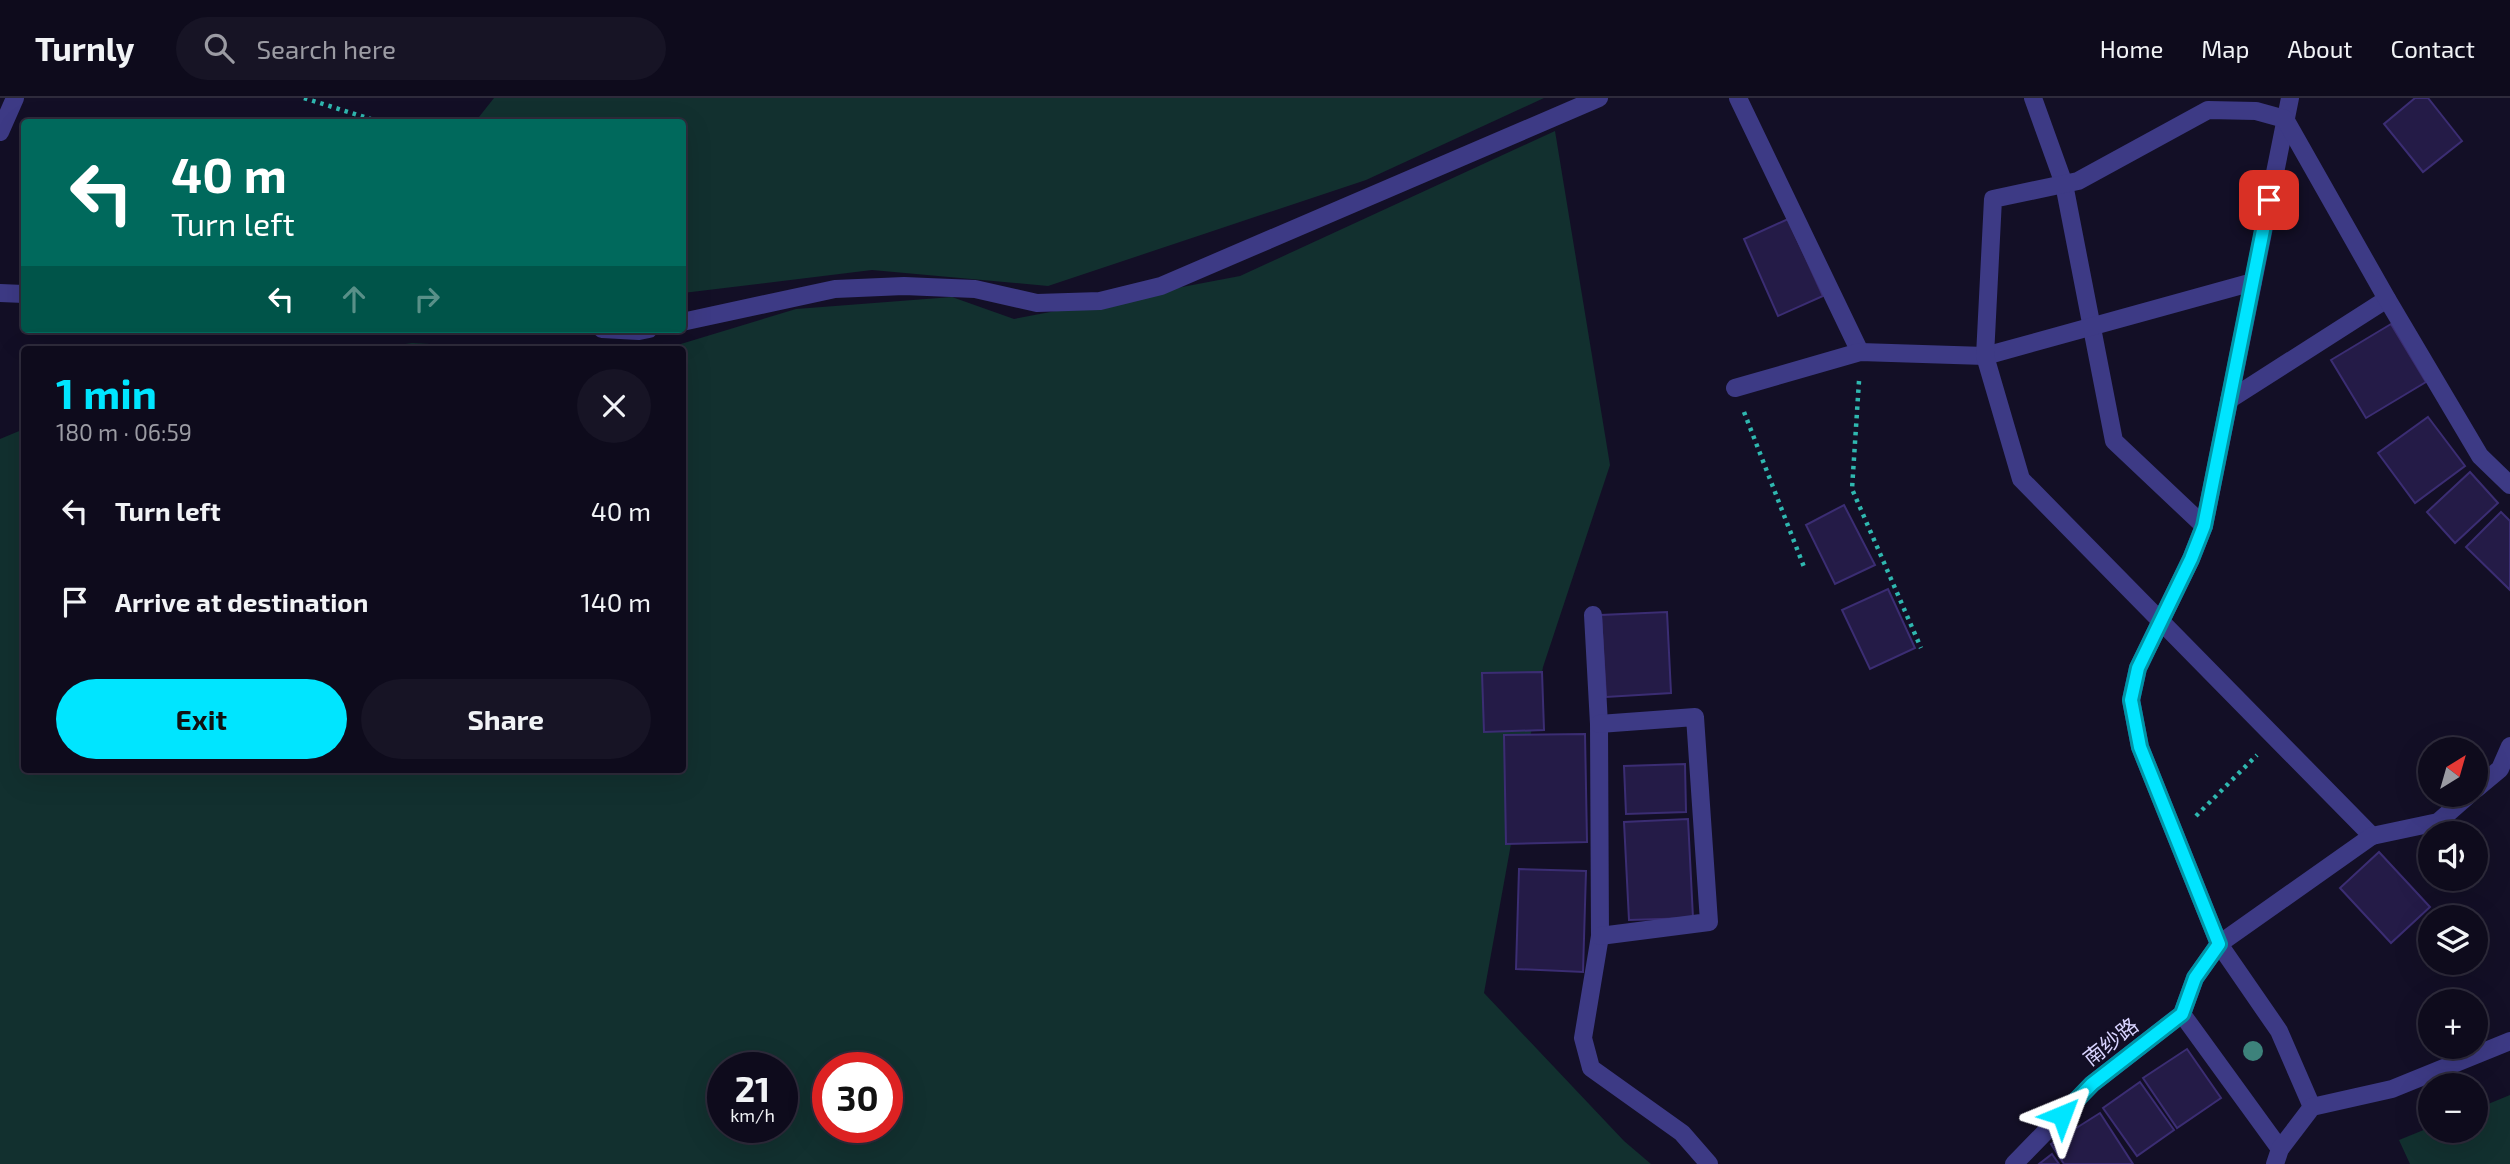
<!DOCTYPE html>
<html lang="en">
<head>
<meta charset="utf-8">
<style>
	body { margin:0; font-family:"Exo 2","Noto Sans SC",sans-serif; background:#171425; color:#f1f3f6; height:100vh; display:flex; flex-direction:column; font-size:26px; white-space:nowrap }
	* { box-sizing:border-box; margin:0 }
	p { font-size:23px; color:#9b9ba3 }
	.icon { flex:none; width:38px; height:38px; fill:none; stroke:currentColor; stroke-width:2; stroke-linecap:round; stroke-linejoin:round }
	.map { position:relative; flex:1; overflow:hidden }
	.drawer { position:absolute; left:21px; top:248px; width:665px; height:427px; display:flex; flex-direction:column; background:#0e0b1c; border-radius:7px; box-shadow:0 7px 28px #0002,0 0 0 2px #2e2b3b }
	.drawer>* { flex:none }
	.banner { position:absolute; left:21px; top:21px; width:665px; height:214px; border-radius:7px; box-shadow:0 7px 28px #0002,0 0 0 2px #2e2b3b; background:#00695c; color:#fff; overflow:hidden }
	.needle { width:46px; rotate:37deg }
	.fabs { position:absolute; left:2418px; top:639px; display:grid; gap:14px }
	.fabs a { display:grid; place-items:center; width:70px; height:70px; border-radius:50%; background:#0e0b1c; box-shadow:0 7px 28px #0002,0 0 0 2px #2e2b3b; font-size:35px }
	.speed { position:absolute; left:707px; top:954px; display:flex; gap:14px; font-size:35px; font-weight:700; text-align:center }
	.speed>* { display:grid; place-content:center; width:91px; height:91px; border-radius:50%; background:#0e0b1c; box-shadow:0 7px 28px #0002,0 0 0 2px #2e2b3b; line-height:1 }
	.speed small { font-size:18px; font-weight:400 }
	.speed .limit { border:10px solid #d22; background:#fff; color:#111 }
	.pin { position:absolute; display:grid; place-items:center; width:60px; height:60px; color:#fff; margin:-30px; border-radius:14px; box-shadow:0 4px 10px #0006 }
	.me { position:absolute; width:77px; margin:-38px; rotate:44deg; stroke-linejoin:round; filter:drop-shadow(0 0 5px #0008) }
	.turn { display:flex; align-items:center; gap:24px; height:147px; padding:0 35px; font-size:32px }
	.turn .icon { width:91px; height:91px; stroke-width:2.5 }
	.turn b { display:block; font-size:49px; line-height:60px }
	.lanes { display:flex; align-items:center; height:66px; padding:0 35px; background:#0003; justify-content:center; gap:35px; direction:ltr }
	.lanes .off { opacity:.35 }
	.round { display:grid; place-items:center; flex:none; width:74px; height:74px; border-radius:37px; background:#171425 }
	.overview { display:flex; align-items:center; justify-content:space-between; height:119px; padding:0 35px }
	h1 { font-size:42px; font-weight:700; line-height:52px; color:#00e5ff }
	.action { display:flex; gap:14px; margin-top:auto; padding:14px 35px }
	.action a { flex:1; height:80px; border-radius:42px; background:#00e5ff; color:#111; font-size:28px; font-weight:700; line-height:80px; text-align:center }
	.action a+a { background:#171425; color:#f1f3f6 }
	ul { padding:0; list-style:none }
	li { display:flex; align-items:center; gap:21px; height:91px; padding:0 35px }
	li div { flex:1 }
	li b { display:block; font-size:26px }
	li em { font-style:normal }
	header { display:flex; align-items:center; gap:42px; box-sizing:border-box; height:98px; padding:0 35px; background:#0e0b1c; border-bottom:2px solid #2e2b3b }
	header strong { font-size:33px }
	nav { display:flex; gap:38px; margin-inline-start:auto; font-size:24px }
	.search { width:490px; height:63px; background:#171425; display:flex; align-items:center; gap:18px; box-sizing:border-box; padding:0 24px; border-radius:38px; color:#9b9ba3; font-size:26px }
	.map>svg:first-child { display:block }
	.green { fill:#12302f; fill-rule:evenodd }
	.building { fill:#241b47; stroke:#3b2d73; stroke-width:2 }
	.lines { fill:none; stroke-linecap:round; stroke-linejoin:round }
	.path { stroke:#2fb8b0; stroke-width:4.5; stroke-dasharray:3.5 5; stroke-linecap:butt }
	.minor { stroke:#3d3a85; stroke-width:18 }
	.tree { fill:#3d827b }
	.route-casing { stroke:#0095a6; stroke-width:18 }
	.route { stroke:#00e5ff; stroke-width:12 }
	.labels { text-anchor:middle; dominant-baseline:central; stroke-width:5; stroke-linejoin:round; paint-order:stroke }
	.street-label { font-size:21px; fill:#d9d4ff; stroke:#130f26 }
</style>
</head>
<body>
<header>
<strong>Turnly</strong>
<div class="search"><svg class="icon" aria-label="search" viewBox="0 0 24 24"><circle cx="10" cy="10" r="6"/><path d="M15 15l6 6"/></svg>Search here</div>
<nav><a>Home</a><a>Map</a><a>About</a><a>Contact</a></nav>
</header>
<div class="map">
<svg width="2510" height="1066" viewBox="0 0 2510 1066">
	<rect width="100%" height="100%" fill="#130f26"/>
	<g class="green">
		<polygon points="494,0 1544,0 1366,82 1048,188 872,172 683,195 682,24 475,24"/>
		<path d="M1555 33 1610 367 1543 569 1484 895 1624 1043 1651 1066H0V341L24 331V672H682V252H661L796 211 952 199 1014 221 1240 178ZM723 970H782V1029H723ZM828 970H887V1029H828Z"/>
		<polygon points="412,245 536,252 364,252"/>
		<polygon points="2510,997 2510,1066 2410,1066 2399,1042 2431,1029 2431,1032 2476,1032 2476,1011"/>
	</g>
	<g class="building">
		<polygon points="2415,0 2428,0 2462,43 2423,74 2384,26"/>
		<polygon points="1788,121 1823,198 1778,218 1744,141"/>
		<polygon points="2391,226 2426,284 2366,320 2331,262"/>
		<polygon points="2428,319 2465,368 2415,405 2378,355"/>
		<polygon points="2470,374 2498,405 2455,445 2427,414"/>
		<polygon points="1844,407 1875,467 1835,486 1806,427"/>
		<polygon points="2501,414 2510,423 2510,492 2466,449"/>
		<polygon points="1888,491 1915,550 1870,571 1842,512"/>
		<polygon points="1667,514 1671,595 1606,599 1601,517"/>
		<polygon points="1542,574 1544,632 1484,634 1482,575"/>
		<polygon points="1585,636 1587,744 1506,746 1504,637"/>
		<polygon points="1685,666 1686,714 1626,716 1624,668"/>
		<polygon points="1688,721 1693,820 1629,822 1624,724"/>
		<polygon points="2379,754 2430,809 2391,845 2340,790"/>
		<polygon points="1519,771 1586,773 1583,874 1516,871"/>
		<polygon points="2187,951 2221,1000 2177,1030 2143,980"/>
		<polygon points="2140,984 2174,1032 2137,1058 2103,1010"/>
		<polygon points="2100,1015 2133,1066 2064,1066 2051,1046"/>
		<polygon points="2052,1056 2059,1066 2039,1066"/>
	</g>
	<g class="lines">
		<g class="path">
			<polyline points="304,0 380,24"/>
			<polyline points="1859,283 1852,391 1921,550"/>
			<polyline points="1744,314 1804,469"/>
			<polyline points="2196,718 2257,657"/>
		</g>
		<g class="minor">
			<polyline points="1738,0 1860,254"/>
			<polyline points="2033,0 2064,86 2114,343 2204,428"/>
			<polyline points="2290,0 2204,428 2191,461 2138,570 2131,602 2140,649 2219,846 2279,933 2312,1009"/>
			<polyline points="0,34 15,0"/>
			<polyline points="0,195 24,196"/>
			<polyline points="682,224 835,191 904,188 975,191 1037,205 1100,203 1161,188 1599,0"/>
			<polyline points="602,231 639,233 649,231"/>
			<polyline points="1735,290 1860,254 1985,258 2253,184"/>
			<polyline points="2229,302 2387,201"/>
			<polyline points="1593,517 1599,626 1600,838 1583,940 1591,970 1682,1035 1709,1066"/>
			<polyline points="1599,626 1695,619 1709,824 1600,838"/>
			<polyline points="2476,691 2500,671 2510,648"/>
			<polyline points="2372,738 2021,381 1985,258 1993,101 2078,83 2208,12 2256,13 2285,21 2387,201 2480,358 2510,387"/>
			<polyline points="2182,916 2280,1051"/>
			<polyline points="2014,1066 2092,986 2182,916 2195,880 2219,846 2372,738 2438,724 2470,696"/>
			<polyline points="2275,1066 2280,1051 2312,1009 2392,991 2510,943"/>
		</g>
	</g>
	<circle class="tree" cx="2253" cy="953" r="10"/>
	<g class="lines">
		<defs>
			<polyline id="route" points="2062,1017 2092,986 2182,916 2195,880 2219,846 2140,649 2131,602 2138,570 2191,461 2204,428 2269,102"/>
		</defs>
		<use href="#route" class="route-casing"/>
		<use href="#route" class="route"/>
	</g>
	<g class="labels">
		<g class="street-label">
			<text transform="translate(2110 943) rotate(-38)">南纱路</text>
		</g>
	</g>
</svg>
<div class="fabs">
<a><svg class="needle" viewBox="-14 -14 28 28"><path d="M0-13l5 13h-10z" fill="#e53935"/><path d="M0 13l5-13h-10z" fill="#9b9ba3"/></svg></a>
<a><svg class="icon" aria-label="sound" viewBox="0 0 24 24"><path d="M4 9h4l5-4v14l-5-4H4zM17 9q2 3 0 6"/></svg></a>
<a><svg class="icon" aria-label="layers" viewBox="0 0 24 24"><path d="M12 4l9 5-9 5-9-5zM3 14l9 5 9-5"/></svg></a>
<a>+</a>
<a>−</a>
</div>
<div class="speed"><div>21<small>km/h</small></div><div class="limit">30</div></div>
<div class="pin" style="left:2269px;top:102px;background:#d93025"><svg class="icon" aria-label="arrive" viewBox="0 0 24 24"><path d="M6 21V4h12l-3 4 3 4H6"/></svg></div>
<svg class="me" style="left:2062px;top:1017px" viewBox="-20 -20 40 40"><path d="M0-17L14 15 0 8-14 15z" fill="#00e5ff" stroke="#fff" stroke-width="4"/></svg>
<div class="banner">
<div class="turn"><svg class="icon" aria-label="left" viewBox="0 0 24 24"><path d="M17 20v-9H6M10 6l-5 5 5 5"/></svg><div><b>40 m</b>Turn left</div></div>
<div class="lanes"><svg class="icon" aria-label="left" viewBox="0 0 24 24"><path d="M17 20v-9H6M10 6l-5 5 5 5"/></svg><svg class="icon off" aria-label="ahead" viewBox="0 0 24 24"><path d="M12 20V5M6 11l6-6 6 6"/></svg><svg class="icon off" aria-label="right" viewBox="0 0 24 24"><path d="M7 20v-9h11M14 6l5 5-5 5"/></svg></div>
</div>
<section class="drawer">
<div class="overview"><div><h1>1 min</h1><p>180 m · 06:59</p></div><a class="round"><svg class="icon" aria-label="close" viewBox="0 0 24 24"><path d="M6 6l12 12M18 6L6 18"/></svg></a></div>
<ul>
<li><svg class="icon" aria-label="left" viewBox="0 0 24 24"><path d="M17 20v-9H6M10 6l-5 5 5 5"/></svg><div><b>Turn left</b></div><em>40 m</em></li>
<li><svg class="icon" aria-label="arrive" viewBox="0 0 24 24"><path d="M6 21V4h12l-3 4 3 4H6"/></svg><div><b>Arrive at destination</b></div><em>140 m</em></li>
</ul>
<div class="action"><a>Exit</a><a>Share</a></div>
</section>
</div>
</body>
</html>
